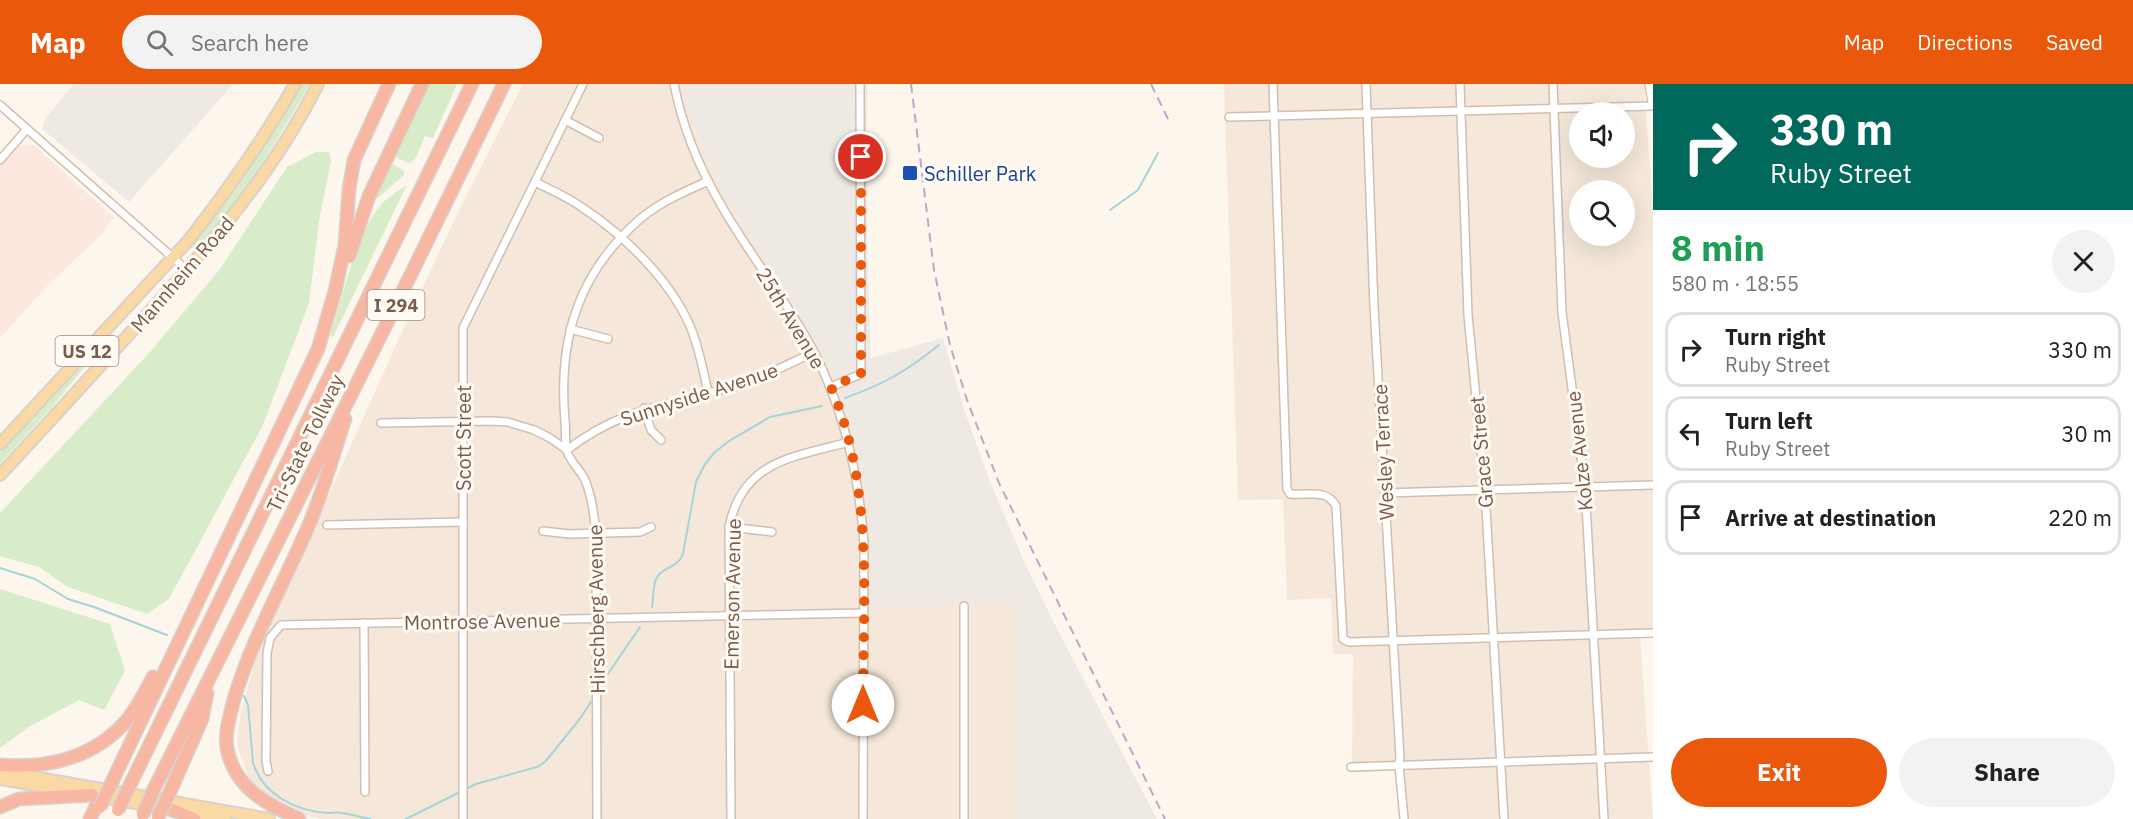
<!DOCTYPE html>
<html lang="en">
<head>
<meta charset="utf-8">
<style>
	body { margin:0; font-family:"IBM Plex Sans",sans-serif; background:#f2f2f2; color:#202124; height:100vh; display:flex; flex-direction:column; font-size:22px; white-space:nowrap }
	* { box-sizing:border-box; margin:0 }
	p { font-size:20px; color:#757577 }
	.icon { flex:none; width:33px; height:33px; fill:none; stroke:currentColor; stroke-width:2; stroke-linecap:round; stroke-linejoin:round }
	.map { position:relative; flex:1; overflow:hidden }
	.sheet { display:flex; flex-direction:column; background:#fff; width:480px }
	.sheet>* { flex:none }
	.banner { background:#00695c; color:#fff; overflow:hidden }
	.tools { position:absolute; left:1569px; top:18px; display:grid; gap:12px }
	.tools a { display:grid; place-items:center; width:66px; height:66px; border-radius:50%; background:#fff; box-shadow:0 6px 24px #0002; font-size:30px }
	.pin { position:absolute; display:grid; place-items:center; width:51px; height:51px; color:#fff; margin:-26px; border:3px solid #fff; border-radius:50%; box-shadow:0 2px 6px #0007 }
	.me { position:absolute; width:66px; margin:-33px; rotate:0deg; stroke-linejoin:round; filter:drop-shadow(0 0 4px #0008) }
	.turn { display:flex; align-items:center; gap:21px; height:126px; padding:0 18px; font-size:27px }
	.turn .icon { width:78px; height:78px; stroke-width:2.5 }
	.turn b { display:block; font-size:42px; line-height:51px }
	.round { display:grid; place-items:center; flex:none; width:63px; height:63px; border-radius:32px; background:#f2f2f2 }
	.summary { display:flex; align-items:center; justify-content:space-between; height:102px; padding:0 18px }
	h1 { font-size:36px; font-weight:800; line-height:45px; color:#1e9e55 }
	.cta { display:flex; gap:12px; margin-top:auto; padding:12px 18px }
	.cta a { flex:1; height:69px; border-radius:36px; background:#ea580c; color:#fff; font-size:24px; font-weight:800; line-height:69px; text-align:center }
	.cta a+a { background:#f2f2f2; color:#202124 }
	ul { padding:0; list-style:none }
	li { display:flex; align-items:center; gap:18px; height:75px; margin:0 12px 9px; padding:0 6px; border:3px solid #e0e0e0; border-radius:18px }
	li div { flex:1 }
	li b { display:block; font-size:22px }
	li em { font-style:normal }
	header { display:flex; align-items:center; gap:36px; box-sizing:border-box; height:84px; padding:0 30px; background:#ea580c; color:#fff }
	header strong { font-size:28px }
	nav { display:flex; gap:33px; margin-inline-start:auto; font-size:21px }
	.search { width:420px; height:54px; background:#f2f2f2; display:flex; align-items:center; gap:15px; box-sizing:border-box; padding:0 21px; border-radius:33px; color:#757577; font-size:22px }
	main { display:flex; flex:1; min-height:0 }
	.map>svg:first-child { display:block }
	.residential { fill:#f5e8da; fill-rule:evenodd }
	.commercial { fill:#fde8e0 }
	.industrial { fill:#efe9e4 }
	.green { fill:#d8ecc9 }
	.lines { fill:none; stroke-linecap:round; stroke-linejoin:round }
	.stream { stroke:#a5d3da; stroke-width:2 }
	.street-casing { stroke:#d1beb0; stroke-width:10 }
	.secondary-casing { stroke:#d6c0b0; stroke-width:12 }
	.primary-casing { stroke:#dad1cd; stroke-width:14 }
	.highway-casing { stroke:#dad1cd; stroke-width:15 }
	.street { stroke:#fff; stroke-width:7 }
	.secondary { stroke:#fff; stroke-width:9 }
	.primary { stroke:#fbd9a5; stroke-width:10 }
	.highway { stroke:#f7b7a3; stroke-width:12 }
	.rail { stroke:#b9a8c9; stroke-width:2; stroke-dasharray:9 6; stroke-linecap:butt }
	.highway-bridge-casing { stroke:#dad1cd; stroke-width:15; stroke-linecap:butt }
	.highway-bridge { stroke:#f7b7a3; stroke-width:12 }
	.route { stroke:#ea580c; stroke-width:10; stroke-dasharray:0 18 }
	.transit-dot { fill:#1a4fb4; stroke:#fffaf3; stroke-width:2 }
	.labels { text-anchor:middle; dominant-baseline:central; stroke-width:6; stroke-linejoin:round; paint-order:stroke }
	.shield { fill:#fffaf3; stroke:#a28b7f; stroke-width:1.5 }
	.shield-label { font-size:18px; font-weight:bold; fill:#7a5c4d }
	.transit-label { font-size:20px; fill:#164399; stroke:#fffaf3; text-anchor:start }
	.street-label { font-size:20px; fill:#7a5c4d; stroke:#fffaf3 }
</style>
</head>
<body>
<header>
<strong>Map</strong>
<div class="search"><svg class="icon" aria-label="search" viewBox="0 0 24 24"><circle cx="10" cy="10" r="6"/><path d="M15 15l6 6"/></svg>Search here</div>
<nav><a>Map</a><a>Directions</a><a>Saved</a></nav>
</header>
<main>
<div class="map">
<svg width="1653" height="735" viewBox="0 0 1653 735">
	<rect width="100%" height="100%" fill="#fdf6ec"/>
	<g class="residential">
		<polygon points="523,0 682,0 698,52 728,117 819,263 834,293 848,331 860,373 869,426 871,452 1014,519 1014,735 319,735 298,729 261,709 249,695 237,661 241,627 257,571 404,243 458,128"/>
		<path d="M1224 0H1644L1653 127V548L1640 549 1653 735H1400L1397 686 1352 688 1353 570H1333L1331 514 1287 516 1283 415 1238 416ZM1580 28H1624V74H1580ZM1580 106H1624V152H1580Z"/>
	</g>
	<polygon class="commercial" points="29,60 35,62 114,134 102,150 48,201 0,254 0,82 18,64"/>
	<g class="industrial">
		<polygon points="74,0 233,0 129,118 42,45 45,35"/>
		<polygon points="682,0 867,0 867,161 871,274 943,254 965,328 989,395 1023,475 1052,535 1157,735 1014,735 1014,519 871,523 869,426 860,373 848,331 834,293 819,263 728,117 698,52"/>
	</g>
	<g class="green">
		<path d="M302 0H310C291 33 222 154 190 165L246 90 274 48Z"/>
		<polygon points="427,0 457,0 433,54 425,52 417,71 414,76 409,79 397,74 397,68"/>
		<polygon points="316,68 329,68 331,77 320,131 309,219 263,341 169,515 147,530 68,503 39,483 0,472 0,429 150,268 220,185 287,83"/>
		<polygon points="391,79 404,87 404,91 373,118"/>
		<path d="M407 101 333 253 330 252C342 215 356 148 381 121 388 113 398 107 407 101Z"/>
		<polygon points="93,268 95,270 53,322 0,380 0,369"/>
		<polygon points="0,505 110,540 125,587 104,626 79,616 27,644 0,664"/>
	</g>
	<g class="lines">
		<g class="stream">
			<polyline points="1110,126 1138,106 1158,69"/>
			<path d="M845 314C884 300 907 287 939 261"/>
			<polyline points="0,484 35,495 68,515 94,523 167,551"/>
			<path d="M652 523C654 514 652 502 657 493 664 482 677 485 683 470L696 398 705 380 715 368 729 357 770 333 822 322"/>
			<polyline points="603,597 640,543"/>
			<path d="M244 612 248 621 253 679C263 711 296 727 328 729 332 729 337 728 342 729 351 730 360 733 370 735"/>
			<polyline points="406,735 476,700 537,683 545,678 579,636 591,618"/>
		</g>
		<defs>
			<g id="street">
				<path d="M674 0C682 41 699 83 720 119 749 171 788 217 815 270 845 329 859 393 864 459L863 735"/>
				<path d="M1273 0 1287 405 1290 410C1308 412 1326 404 1336 422L1343 555 1349 558 1653 549"/>
				<polyline points="1366,0 1374,223 1400,674 1399,681 1404,735"/>
				<polyline points="1460,0 1468,231 1485,407 1504,735"/>
				<polyline points="1553,0 1562,228 1585,403 1604,735"/>
				<polyline points="0,21 188,187"/>
				<polyline points="1229,33 1653,22"/>
				<polyline points="565,36 599,54"/>
				<polyline points="0,76 27,45"/>
				<path d="M535 98C551 106 568 113 583 124 625 152 670 196 690 242 699 263 703 286 708 308"/>
				<polyline points="570,245 608,255"/>
				<polyline points="831,303 861,290 860,0"/>
				<polyline points="644,324 651,346 661,356"/>
				<path d="M381 339 490 337 508 338 534 346 550 354 567 366C624 322 672 321 738 301 764 293 789 280 814 268"/>
				<polyline points="1385,409 1653,401"/>
				<polyline points="327,441 463,438"/>
				<polyline points="729,443 772,448"/>
				<polyline points="543,447 569,450 640,448 651,443"/>
				<polyline points="964,522 964,735"/>
				<polyline points="364,539 365,708"/>
				<polyline points="1351,683 1653,673"/>
				<polyline points="268,687 266,677 267,569 270,554 281,541 863,529"/>
				<polyline points="463,735 463,244 583,0"/>
				<path d="M597 735 596 449C594 431 592 413 585 396 580 385 568 376 566 364 565 355 566 346 565 337 558 256 577 190 640 135 660 118 684 108 708 97"/>
				<path d="M731 735 729 443C742 377 793 373 849 358"/>
			</g>
			<polyline id="secondary" points="1650,0 1653,18"/>
			<g id="primary">
				<path d="M0 360 188 157C227 107 264 55 295 0"/>
				<path d="M0 391C45 343 88 295 132 247 202 170 271 94 318 0"/>
				<polyline points="0,687 269,735"/>
				<polyline points="0,695 169,725"/>
				<polyline points="184,728 225,735"/>
			</g>
			<g id="highway">
				<polyline points="349,172 369,112 422,0"/>
				<path d="M0 681C47 685 94 674 126 637 137 624 145 608 153 593"/>
				<polyline points="111,700 318,265 335,207 345,161 349,105 354,76 389,0"/>
				<polyline points="129,703 472,0"/>
				<polyline points="153,707 395,223 504,0"/>
				<polyline points="169,710 202,635 207,609"/>
				<polyline points="0,723 19,715 92,711"/>
				<polyline points="172,726 194,735"/>
				<polyline points="90,735 96,722"/>
				<path d="M299 735C268 721 237 705 228 669 223 652 230 632 234 615 252 555 283 501 308 443 323 408 333 371 345 335"/>
			</g>
		</defs>
		<use href="#street" class="street-casing"/>
		<use href="#secondary" class="secondary-casing"/>
		<use href="#primary" class="primary-casing"/>
		<use href="#highway" class="highway-casing"/>
		<use href="#street" class="street"/>
		<use href="#secondary" class="secondary"/>
		<use href="#primary" class="primary"/>
		<use href="#highway" class="highway"/>
		<g class="rail">
			<polyline points="911,0 934,186 950,261 967,316 999,399 1165,735"/>
			<polyline points="1151,0 1169,37"/>
		</g>
		<defs>
			<g id="highway-bridge">
				<polyline points="100,723 111,700"/>
				<polyline points="118,726 129,703"/>
				<polyline points="143,731 153,707"/>
				<polyline points="158,733 169,710"/>
			</g>
		</defs>
		<use href="#highway-bridge" class="highway-bridge-casing"/>
		<use href="#highway-bridge" class="highway-bridge"/>
	</g>
	<g class="lines">
		<path class="route" d="M861 73V290L831 303C874 403 863 515 863 621"/>
	</g>
	<rect class="transit-dot" x="902" y="81" width="16" height="16" rx="3"/>
	<g class="labels">
		<g class="shield">
			<rect x="367.5" y="206" width="57" height="30" rx="4.5"/>
			<rect x="55.5" y="252" width="63" height="30" rx="4.5"/>
		</g>
		<g class="shield-label">
			<text x="396" y="221">I 294</text>
			<text x="87" y="267">US 12</text>
		</g>
		<g class="transit-label">
			<text x="924" y="89">Schiller Park</text>
		</g>
		<g class="street-label">
			<text transform="translate(182 190) rotate(-49)">Mannheim Road</text>
			<text transform="translate(791 234) rotate(59)">25th Avenue</text>
			<text transform="translate(699 310) rotate(-18)">Sunnyside Avenue</text>
			<text transform="translate(463 354) rotate(-90)">Scott Street</text>
			<text transform="translate(305 359) rotate(-64)">Tri-State Tollway</text>
			<text transform="translate(1579 367) rotate(-96)">Kolze Avenue</text>
			<text transform="translate(1383 368) rotate(-93)">Wesley Terrace</text>
			<text transform="translate(1481 368) rotate(-95)">Grace Street</text>
			<text transform="translate(732 510) rotate(-89)">Emerson Avenue</text>
			<text transform="translate(596 525) rotate(-91)">Hirschberg Avenue</text>
			<text transform="translate(482 537) rotate(-1)">Montrose Avenue</text>
		</g>
	</g>
</svg>
<div class="tools">
<a><svg class="icon" aria-label="sound" viewBox="0 0 24 24"><path d="M4 9h4l5-4v14l-5-4H4zM17 9q2 3 0 6"/></svg></a>
<a><svg class="icon" aria-label="search" viewBox="0 0 24 24"><circle cx="10" cy="10" r="6"/><path d="M15 15l6 6"/></svg></a>
</div>
<div class="pin" style="left:861px;top:73px;background:#d93025"><svg class="icon" aria-label="arrive" viewBox="0 0 24 24"><path d="M6 21V4h12l-3 4 3 4H6"/></svg></div>
<svg class="me" style="left:863px;top:621px" viewBox="-20 -20 40 40"><circle r="19" fill="#fff"/><path d="M0-13L10 11 0 6-10 11z" fill="#ea580c"/></svg>
</div>
<section class="sheet">
<div class="banner">
<div class="turn"><svg class="icon" aria-label="right" viewBox="0 0 24 24"><path d="M7 20v-9h11M14 6l5 5-5 5"/></svg><div><b>330 m</b>Ruby Street</div></div>
</div>
<div class="summary"><div><h1>8 min</h1><p>580 m · 18:55</p></div><a class="round"><svg class="icon" aria-label="close" viewBox="0 0 24 24"><path d="M6 6l12 12M18 6L6 18"/></svg></a></div>
<ul>
<li><svg class="icon" aria-label="right" viewBox="0 0 24 24"><path d="M7 20v-9h11M14 6l5 5-5 5"/></svg><div><b>Turn right</b><p>Ruby Street</p></div><em>330 m</em></li>
<li><svg class="icon" aria-label="left" viewBox="0 0 24 24"><path d="M17 20v-9H6M10 6l-5 5 5 5"/></svg><div><b>Turn left</b><p>Ruby Street</p></div><em>30 m</em></li>
<li><svg class="icon" aria-label="arrive" viewBox="0 0 24 24"><path d="M6 21V4h12l-3 4 3 4H6"/></svg><div><b>Arrive at destination</b></div><em>220 m</em></li>
</ul>
<div class="cta"><a>Exit</a><a>Share</a></div>
</section>
</main>
</body>
</html>
